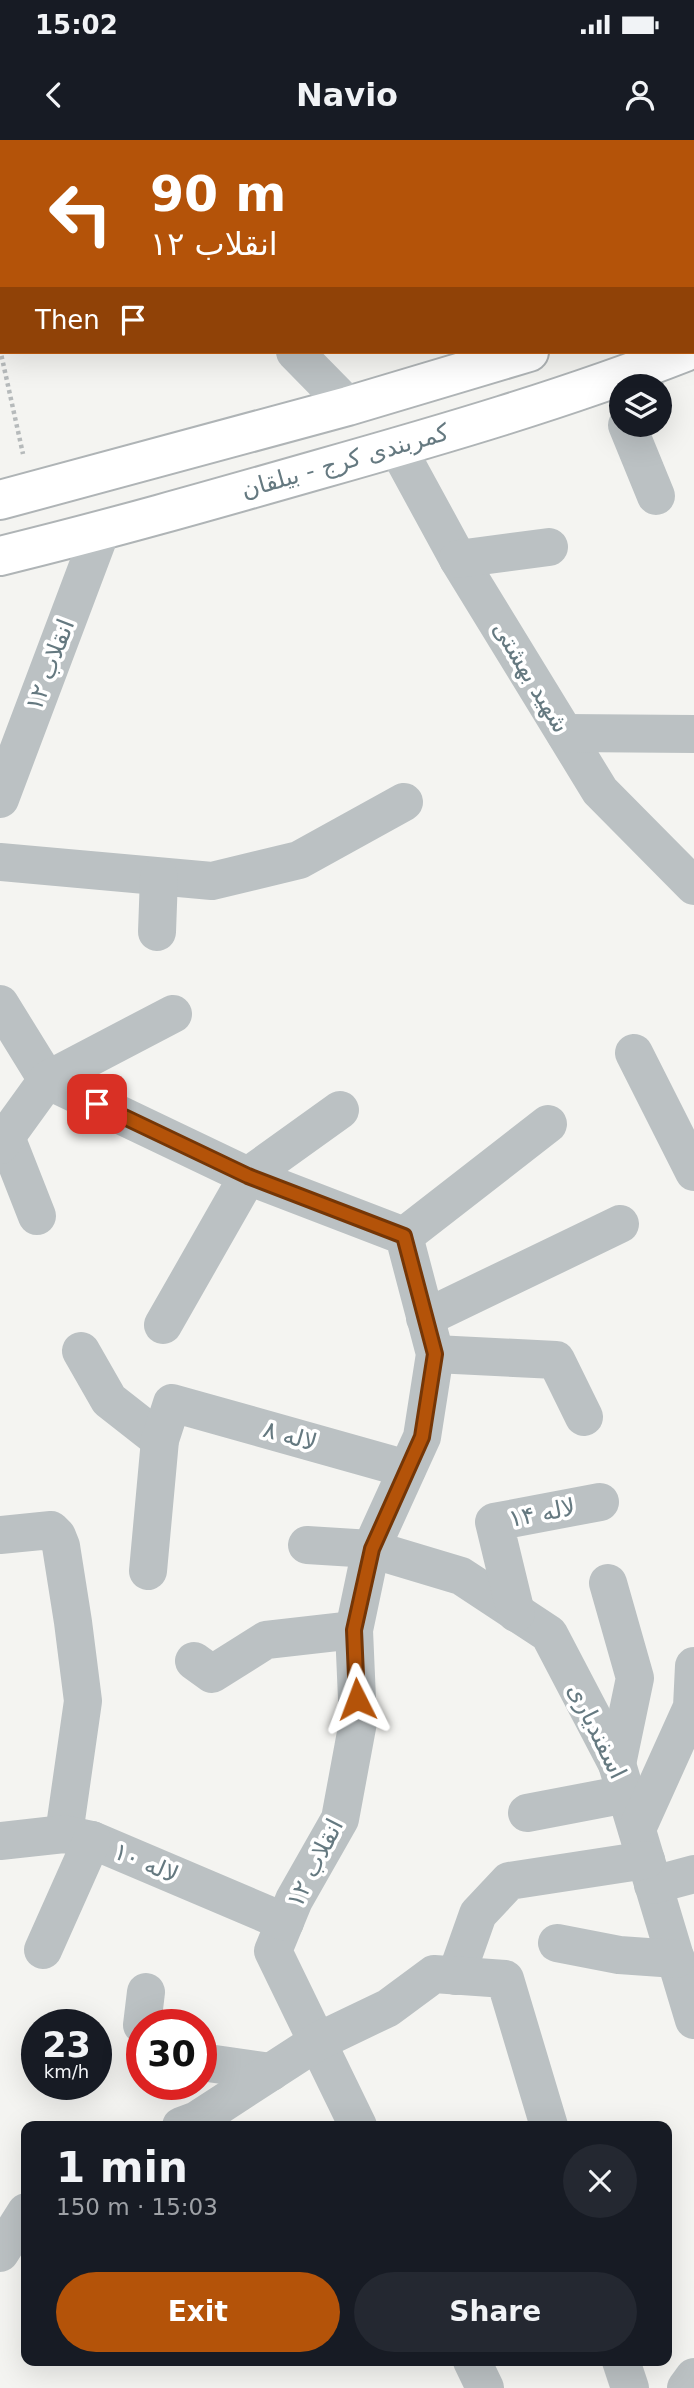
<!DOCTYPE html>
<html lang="en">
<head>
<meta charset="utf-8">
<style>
	body { margin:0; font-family:"DejaVu Sans",Cairo,sans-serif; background:#242831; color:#f1f3f6; height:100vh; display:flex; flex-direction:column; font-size:26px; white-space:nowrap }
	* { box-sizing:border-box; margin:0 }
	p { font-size:23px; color:#9ea1a6 }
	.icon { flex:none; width:38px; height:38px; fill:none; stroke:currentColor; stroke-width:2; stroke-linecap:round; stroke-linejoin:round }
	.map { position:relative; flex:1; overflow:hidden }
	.sheet { position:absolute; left:21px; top:1981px; width:651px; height:245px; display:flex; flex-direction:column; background:#171b24; border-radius:14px; box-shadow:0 7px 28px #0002 }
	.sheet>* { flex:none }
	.hud { position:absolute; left:0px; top:0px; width:695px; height:214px; box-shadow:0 7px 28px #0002; background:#b45309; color:#fff; overflow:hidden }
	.buttons { position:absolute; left:609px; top:234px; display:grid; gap:14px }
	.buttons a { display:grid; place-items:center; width:63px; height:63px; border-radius:50%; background:#171b24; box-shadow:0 7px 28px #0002; font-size:35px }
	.speed { position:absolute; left:21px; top:1869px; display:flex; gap:14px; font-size:35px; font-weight:700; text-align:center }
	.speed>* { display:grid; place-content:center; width:91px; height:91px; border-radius:50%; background:#171b24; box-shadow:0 7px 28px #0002; line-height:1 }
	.speed small { font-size:18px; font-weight:400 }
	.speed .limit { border:10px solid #d22; background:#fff; color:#111 }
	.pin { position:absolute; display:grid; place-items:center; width:60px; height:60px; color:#fff; margin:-30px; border-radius:14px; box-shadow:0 4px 10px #0006 }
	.me { position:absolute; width:77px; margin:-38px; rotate:357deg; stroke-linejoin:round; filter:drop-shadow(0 0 5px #0008) }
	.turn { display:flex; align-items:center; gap:24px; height:147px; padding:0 35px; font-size:32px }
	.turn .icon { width:91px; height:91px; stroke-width:2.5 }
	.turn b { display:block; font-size:49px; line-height:60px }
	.then { display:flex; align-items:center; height:66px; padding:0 35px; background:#0003; gap:14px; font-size:26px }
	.round { display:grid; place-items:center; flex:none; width:74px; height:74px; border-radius:37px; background:#242831 }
	.headline { display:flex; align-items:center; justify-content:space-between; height:119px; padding:0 35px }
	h1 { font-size:42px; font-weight:700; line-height:52px }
	.primary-button { display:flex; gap:14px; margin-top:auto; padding:14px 35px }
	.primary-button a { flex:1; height:80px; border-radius:42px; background:#b45309; color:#fff; font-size:28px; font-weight:700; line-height:80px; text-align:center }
	.primary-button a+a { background:#242831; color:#f1f3f6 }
	.status { display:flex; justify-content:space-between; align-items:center; height:49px; padding:0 35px; background:#171b24; direction:ltr }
	.status svg { height:19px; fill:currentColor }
	header { display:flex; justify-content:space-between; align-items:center; height:91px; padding:0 35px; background:#171b24; font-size:32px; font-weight:700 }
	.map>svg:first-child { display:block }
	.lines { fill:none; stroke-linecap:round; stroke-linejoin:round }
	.highway-casing { stroke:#afb4b6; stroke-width:42 }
	.path { stroke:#b6babb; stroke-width:4.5; stroke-dasharray:3.5 3.5; stroke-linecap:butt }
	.minor { stroke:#bbc1c3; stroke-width:38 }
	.highway { stroke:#fff; stroke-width:38 }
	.route-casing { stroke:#753606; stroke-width:18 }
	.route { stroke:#b45309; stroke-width:12 }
	.labels { text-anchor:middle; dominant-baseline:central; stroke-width:7; stroke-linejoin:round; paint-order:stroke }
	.street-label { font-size:24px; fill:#657980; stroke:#fff }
</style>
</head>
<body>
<div class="status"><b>15:02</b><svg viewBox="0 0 49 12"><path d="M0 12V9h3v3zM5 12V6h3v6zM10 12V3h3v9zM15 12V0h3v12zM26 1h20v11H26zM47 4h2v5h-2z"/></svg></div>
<header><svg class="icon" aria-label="back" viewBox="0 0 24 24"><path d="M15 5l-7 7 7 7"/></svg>Navio<svg class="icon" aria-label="person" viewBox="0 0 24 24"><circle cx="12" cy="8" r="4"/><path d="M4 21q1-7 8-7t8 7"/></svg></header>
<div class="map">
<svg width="694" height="2248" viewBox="0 0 694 2248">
	<rect width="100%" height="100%" fill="#f4f4f1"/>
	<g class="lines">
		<defs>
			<g id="highway">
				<polyline points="693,156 694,155"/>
				<polyline points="0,360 348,266 529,212"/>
				<path d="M0 416C107 390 212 360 317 330 441 295 565 259 685 212"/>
			</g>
		</defs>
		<use href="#highway" class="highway-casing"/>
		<polyline class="path" points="0,209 23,314"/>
		<g class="minor">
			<polyline points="401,0 402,2"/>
			<polyline points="687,0 688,2"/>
			<polyline points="295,212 348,266"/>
			<polyline points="627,285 656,356"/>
			<polyline points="397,307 458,419 600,651 694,746"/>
			<polyline points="458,419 549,407"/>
			<polyline points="565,593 694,594"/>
			<polyline points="0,659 101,391"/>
			<polyline points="0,722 212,741 299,720 404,662"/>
			<polyline points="157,792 159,737"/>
			<polyline points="0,864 47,940 248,1036 404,1096 435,1214 422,1297 371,1409 354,1490 358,1582 340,1679 294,1760 273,1811 358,1986"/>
			<polyline points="634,913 694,1032"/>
			<polyline points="6,997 37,1076"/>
			<polyline points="0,1005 47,940 173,874"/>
			<polyline points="404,1096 548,984"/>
			<polyline points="425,1178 620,1084"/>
			<polyline points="163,1185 248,1036 340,970"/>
			<polyline points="81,1211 109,1260 160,1300"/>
			<polyline points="435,1214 556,1220 584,1277"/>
			<polyline points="0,1395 51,1390 57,1396 61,1406 73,1482 83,1561 64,1694"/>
			<polyline points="307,1405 371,1409 461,1436 549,1494 617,1624 694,1880"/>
			<polyline points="148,1431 160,1300 172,1263 407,1329"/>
			<polyline points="608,1443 635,1538 617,1624"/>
			<polyline points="516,1473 494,1382 600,1362"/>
			<polyline points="194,1521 212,1534 266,1500 354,1490"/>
			<polyline points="527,1673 626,1654"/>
			<polyline points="637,1689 692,1567 694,1526"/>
			<polyline points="0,1701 64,1694 92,1700 285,1782"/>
			<polyline points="653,1745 694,1734"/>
			<polyline points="557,1803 619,1815 676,1819"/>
			<polyline points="43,1810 92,1700"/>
			<polyline points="456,1836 478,1774 509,1741 646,1720"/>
			<polyline points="142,1885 146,1852"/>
			<polyline points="201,1922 271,1932"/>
			<polyline points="181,1986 197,1980 317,1902 388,1868 434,1834 505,1839 549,1986"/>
			<polyline points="0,2113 26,2072"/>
			<polyline points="472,2221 485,2248"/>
			<polyline points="621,2221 630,2248"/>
			<polyline points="686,2248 694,2237"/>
		</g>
		<use href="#highway" class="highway"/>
	</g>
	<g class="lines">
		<defs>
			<polyline id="route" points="97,964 248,1036 404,1096 435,1214 422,1297 372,1409 354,1490 357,1559"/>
		</defs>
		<use href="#route" class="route-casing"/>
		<use href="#route" class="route"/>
	</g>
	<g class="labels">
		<g class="street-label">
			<text transform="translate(345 321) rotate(-16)">کمربندی کرج - بیلقان</text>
			<text transform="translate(50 525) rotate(-69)">انقلاب ۱۲</text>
			<text transform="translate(531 537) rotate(59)">شهید بهشتی</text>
			<text transform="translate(290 1296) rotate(16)">لاله ۸</text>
			<text transform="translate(542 1373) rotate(-11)">لاله ۱۴</text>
			<text transform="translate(597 1591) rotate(64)">اسفندیاری</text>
			<text transform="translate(146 1723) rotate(23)">لاله ۱۰</text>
			<text transform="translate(315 1723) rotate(-63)">انقلاب ۱۲</text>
		</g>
	</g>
</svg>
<div class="buttons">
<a><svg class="icon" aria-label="layers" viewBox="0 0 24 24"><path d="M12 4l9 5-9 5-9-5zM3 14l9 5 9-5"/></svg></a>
</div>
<div class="speed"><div>23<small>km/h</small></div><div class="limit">30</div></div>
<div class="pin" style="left:97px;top:964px;background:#d93025"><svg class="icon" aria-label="arrive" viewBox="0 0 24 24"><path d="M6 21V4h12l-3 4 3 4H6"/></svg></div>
<svg class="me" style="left:357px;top:1559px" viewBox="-20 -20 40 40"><path d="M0-17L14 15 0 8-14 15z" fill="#b45309" stroke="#fff" stroke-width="4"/></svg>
<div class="hud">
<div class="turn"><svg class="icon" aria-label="left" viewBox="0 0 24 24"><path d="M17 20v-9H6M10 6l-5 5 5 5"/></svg><div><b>90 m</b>انقلاب ۱۲</div></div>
<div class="then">Then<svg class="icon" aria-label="arrive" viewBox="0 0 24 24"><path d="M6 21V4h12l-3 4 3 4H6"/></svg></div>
</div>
<section class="sheet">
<div class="headline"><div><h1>1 min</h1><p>150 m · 15:03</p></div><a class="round"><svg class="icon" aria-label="close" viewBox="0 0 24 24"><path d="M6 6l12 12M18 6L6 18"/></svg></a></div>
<div class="primary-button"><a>Exit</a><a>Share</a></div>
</section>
</div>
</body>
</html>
